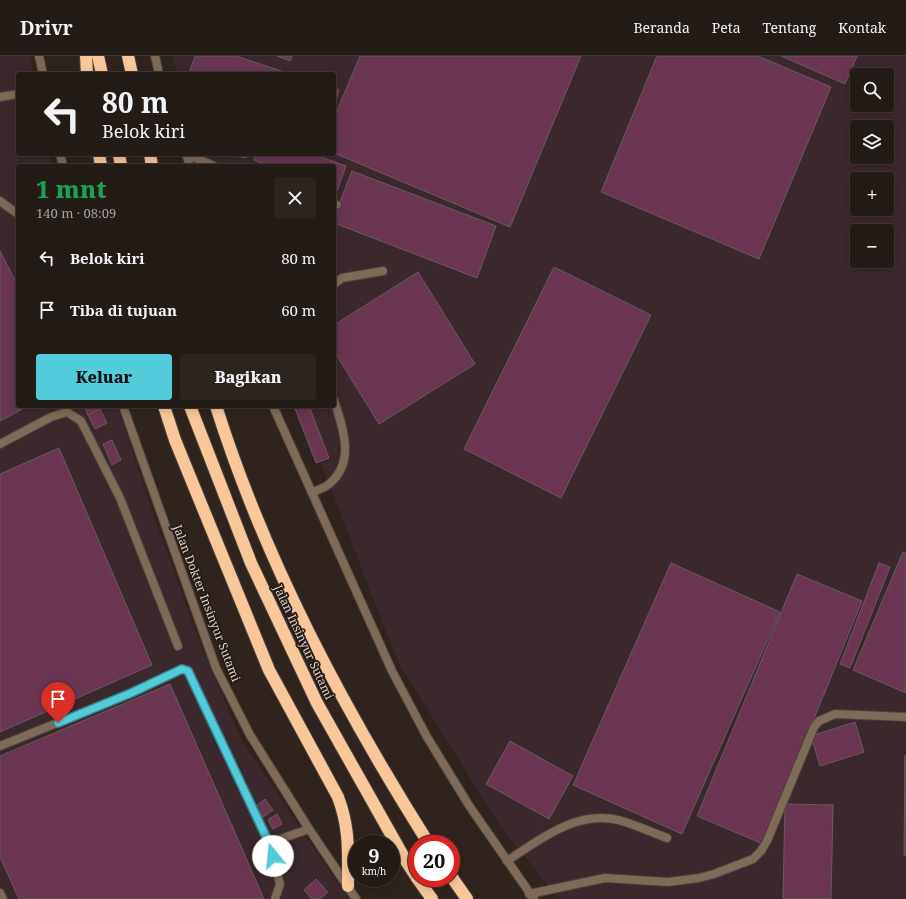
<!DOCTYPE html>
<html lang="id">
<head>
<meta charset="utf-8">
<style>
	body { margin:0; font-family:"Noto Serif",serif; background:#2b241f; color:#f1f3f6; height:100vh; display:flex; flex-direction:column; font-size:15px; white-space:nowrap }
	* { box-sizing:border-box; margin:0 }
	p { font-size:13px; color:#a3a1a1 }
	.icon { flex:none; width:22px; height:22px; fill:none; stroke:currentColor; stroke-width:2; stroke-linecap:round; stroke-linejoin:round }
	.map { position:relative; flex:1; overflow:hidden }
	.details { position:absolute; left:16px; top:108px; width:320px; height:244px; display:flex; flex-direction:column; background:#231b16; border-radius:4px; box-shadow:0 2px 10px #0003,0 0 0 1px #403935 }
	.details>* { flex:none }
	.banner { position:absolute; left:16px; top:16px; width:320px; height:84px; border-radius:4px; box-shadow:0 2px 10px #0003,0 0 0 1px #403935; background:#231b16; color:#f1f3f6; overflow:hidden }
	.buttons { position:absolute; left:850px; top:12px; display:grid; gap:8px }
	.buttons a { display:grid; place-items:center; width:44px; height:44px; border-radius:4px; background:#231b16; box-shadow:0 2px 10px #0003,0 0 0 1px #403935; font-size:20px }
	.speed { position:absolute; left:348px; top:779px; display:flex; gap:8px; font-size:20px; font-weight:700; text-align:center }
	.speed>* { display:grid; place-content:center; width:52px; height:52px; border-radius:50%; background:#231b16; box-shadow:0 2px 10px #0003,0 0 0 1px #403935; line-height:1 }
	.speed small { font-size:10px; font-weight:400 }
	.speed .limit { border:6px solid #d22; background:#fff; color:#111 }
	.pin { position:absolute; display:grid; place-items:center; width:34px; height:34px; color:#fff; margin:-41px -17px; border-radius:50% 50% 50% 0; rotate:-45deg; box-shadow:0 0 4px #0007 }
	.pin .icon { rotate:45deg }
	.me { position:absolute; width:44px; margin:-22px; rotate:343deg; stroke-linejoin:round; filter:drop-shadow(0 0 3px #0008) }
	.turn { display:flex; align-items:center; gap:14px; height:84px; padding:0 20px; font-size:18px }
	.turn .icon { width:52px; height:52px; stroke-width:2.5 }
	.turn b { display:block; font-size:28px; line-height:34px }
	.round { display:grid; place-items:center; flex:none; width:42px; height:42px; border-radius:4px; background:#2b241f }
	.summary { display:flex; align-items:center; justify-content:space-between; height:68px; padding:0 20px }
	h1 { font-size:24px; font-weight:800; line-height:30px; color:#1e9e55 }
	.button { display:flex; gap:8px; margin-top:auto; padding:8px 20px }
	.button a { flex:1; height:46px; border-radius:4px; background:#52cbda; color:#111; font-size:16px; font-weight:800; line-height:46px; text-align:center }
	.button a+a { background:#2b241f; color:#f1f3f6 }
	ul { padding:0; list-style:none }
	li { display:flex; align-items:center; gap:12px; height:52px; padding:0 20px }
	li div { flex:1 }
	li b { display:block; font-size:15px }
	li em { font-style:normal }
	header { display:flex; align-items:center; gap:24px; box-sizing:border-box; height:56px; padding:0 20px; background:#231b16; border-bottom:1px solid #403935 }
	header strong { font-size:19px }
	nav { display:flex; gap:22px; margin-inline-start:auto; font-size:14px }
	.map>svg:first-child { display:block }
	.industrial { fill:#3b282c; fill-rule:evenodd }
	.building { fill:#6a3652; stroke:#695b62 }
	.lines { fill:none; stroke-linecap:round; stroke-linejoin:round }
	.service-casing { stroke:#4a4039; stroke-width:10 }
	.tertiary-casing { stroke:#4a4039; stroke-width:10 }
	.motorway-casing { stroke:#4a4039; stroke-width:14 }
	.service { stroke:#7e6a58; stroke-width:8 }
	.tertiary { stroke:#7e6a58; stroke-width:8 }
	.motorway { stroke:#f9c89a; stroke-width:12 }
	.route-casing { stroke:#35848e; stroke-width:10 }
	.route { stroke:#52cbda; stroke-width:7 }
	.labels { text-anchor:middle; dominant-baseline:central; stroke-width:3.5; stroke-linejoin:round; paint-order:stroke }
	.street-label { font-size:12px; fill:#d9d1cd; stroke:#251a14 }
</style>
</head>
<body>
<header>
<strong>Drivr</strong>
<nav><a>Beranda</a><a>Peta</a><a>Tentang</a><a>Kontak</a></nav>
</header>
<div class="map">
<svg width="906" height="843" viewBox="0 0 906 843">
	<rect width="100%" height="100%" fill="#2f241d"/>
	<g class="industrial">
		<polygon points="0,0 30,0 33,18 18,18 18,98 49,98 52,110 18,110 18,350 117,350 161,480 201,590 242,685 348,843 0,843"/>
		<path d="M172 0H906V843H559L500 770 397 604 299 350H334V110H210L206 98H334V18H178ZM857 19H887V49H857ZM857 71H887V101H857ZM857 123H887V153H857ZM857 175H887V205H857Z"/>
	</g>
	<g class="building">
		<polygon points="195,0 236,0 290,18 189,18"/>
		<polygon points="277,0 292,0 290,5"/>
		<polygon points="360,0 581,0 510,171 334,97 334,62"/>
		<polygon points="657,0 758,0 831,31 759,203 601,136"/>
		<polygon points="781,0 857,0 845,28"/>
		<polygon points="334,32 339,34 334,51"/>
		<polygon points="224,98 247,98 246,102"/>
		<polygon points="256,98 313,98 346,110 337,135 334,134 334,110 270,110 254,104"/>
		<polygon points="352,115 496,170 477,222 334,167 334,161"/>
		<polygon points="0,195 18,230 18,350 28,350 0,365"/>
		<polygon points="554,211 651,259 561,442 464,393"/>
		<polygon points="418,216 475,308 379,368 334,295 334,269"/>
		<polygon points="84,350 99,350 100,353 88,359"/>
		<polygon points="294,350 309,350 329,402 316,407"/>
		<polygon points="100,353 107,367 95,373 88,359"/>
		<polygon points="112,384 121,404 112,409 103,388"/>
		<polygon points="59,392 152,609 0,676 0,418"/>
		<polygon points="903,496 906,497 906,637 853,614"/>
		<polygon points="671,507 780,556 682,778 573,729"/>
		<polygon points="879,507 890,511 850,612 840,608"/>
		<polygon points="797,518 862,545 763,788 697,760"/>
		<polygon points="170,628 264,843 19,843 0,801 0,700"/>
		<polygon points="855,666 864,696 820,710 811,680"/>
		<polygon points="510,685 573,720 549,763 486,728"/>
		<polygon points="905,699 906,699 906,799 904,799"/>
		<polygon points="265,743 273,754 263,761 256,750"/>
		<polygon points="785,748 833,749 831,843 783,843"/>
		<polygon points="277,758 282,768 273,773 268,764"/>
		<polygon points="316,823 328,836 320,843 312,843 304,834"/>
	</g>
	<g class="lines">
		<defs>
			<g id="service">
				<polyline points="0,41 18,38"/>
				<polyline points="187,98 214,110"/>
				<polyline points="0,145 18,158"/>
				<polyline points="334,148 337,149"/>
				<polyline points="334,228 342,222 383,215"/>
				<polyline points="0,388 51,361 67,356 81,365 120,442 178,590"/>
				<path d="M312 436C318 434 325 432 329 428 356 406 343 372 334 344"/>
				<polyline points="0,690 131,637 182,613 188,615 269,787 280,828 275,843"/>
				<polyline points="269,787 309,773"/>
				<path d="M507 805C539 784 576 754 618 764 634 768 651 776 667 782"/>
				<polyline points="0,837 3,843"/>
				<polyline points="529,838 605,822 668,826 699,822 714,818 753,803 761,795 767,785 814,671 819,665 835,658 906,661"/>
			</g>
			<g id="tertiary">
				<polyline points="39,0 43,18"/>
				<polyline points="155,0 159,18"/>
				<polyline points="60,98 63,110"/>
				<polyline points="186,98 190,110"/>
				<polyline points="123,350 216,612 250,679 309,773 356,843"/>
				<polyline points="273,350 392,615 427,681 470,751 534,843"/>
			</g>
			<g id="motorway">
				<polyline points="86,0 87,18"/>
				<polyline points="98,0 102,18"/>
				<polyline points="128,0 132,18"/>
				<polyline points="99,98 101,110"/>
				<polyline points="119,98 121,110"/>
				<polyline points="150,98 152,110"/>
				<path d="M164 350 175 384 269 614 338 741C350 773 348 796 348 830"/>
				<polyline points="190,350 251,507 317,647 406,805 417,822"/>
				<path d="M216 350C265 505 342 650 429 788"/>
				<polyline points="451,820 467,843"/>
				<polyline points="417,822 432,843"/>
			</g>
		</defs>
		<use href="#service" class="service-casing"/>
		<use href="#tertiary" class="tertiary-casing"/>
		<use href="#motorway" class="motorway-casing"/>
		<use href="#service" class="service"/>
		<use href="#tertiary" class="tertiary"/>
		<use href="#motorway" class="motorway"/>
	</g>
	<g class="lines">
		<defs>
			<polyline id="route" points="58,667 131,637 182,613 188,615 269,787 273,800"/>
		</defs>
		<use href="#route" class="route-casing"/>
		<use href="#route" class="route"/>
	</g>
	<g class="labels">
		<g class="street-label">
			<text transform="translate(207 547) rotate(69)">Jalan Dokter Insinyur Sutami</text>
			<text transform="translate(304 586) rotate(65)">Jalan Insinyur Sutami</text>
		</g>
	</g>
</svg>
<div class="buttons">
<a><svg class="icon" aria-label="search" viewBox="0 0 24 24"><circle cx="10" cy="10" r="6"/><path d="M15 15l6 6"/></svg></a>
<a><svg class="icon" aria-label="layers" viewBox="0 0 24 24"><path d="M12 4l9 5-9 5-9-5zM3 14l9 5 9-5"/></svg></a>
<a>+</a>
<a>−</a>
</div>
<div class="speed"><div>9<small>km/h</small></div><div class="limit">20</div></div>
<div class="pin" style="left:58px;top:667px;background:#d93025"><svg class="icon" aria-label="arrive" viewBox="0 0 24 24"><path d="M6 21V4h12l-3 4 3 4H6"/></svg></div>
<svg class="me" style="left:273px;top:800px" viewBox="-20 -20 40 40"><circle r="19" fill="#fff"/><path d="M0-13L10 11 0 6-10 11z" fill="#52cbda"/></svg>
<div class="banner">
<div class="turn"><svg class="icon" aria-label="left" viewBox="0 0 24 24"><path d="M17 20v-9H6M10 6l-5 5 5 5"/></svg><div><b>80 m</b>Belok kiri</div></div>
</div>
<section class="details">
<div class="summary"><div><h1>1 mnt</h1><p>140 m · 08:09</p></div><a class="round"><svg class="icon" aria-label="close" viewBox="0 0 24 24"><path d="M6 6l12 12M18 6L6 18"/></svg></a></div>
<ul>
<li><svg class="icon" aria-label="left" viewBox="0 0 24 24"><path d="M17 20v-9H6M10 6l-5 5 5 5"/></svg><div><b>Belok kiri</b></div><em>80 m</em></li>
<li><svg class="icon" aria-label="arrive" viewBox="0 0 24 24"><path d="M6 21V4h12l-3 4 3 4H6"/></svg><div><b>Tiba di tujuan</b></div><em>60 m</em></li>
</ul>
<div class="button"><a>Keluar</a><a>Bagikan</a></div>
</section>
</div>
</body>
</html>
